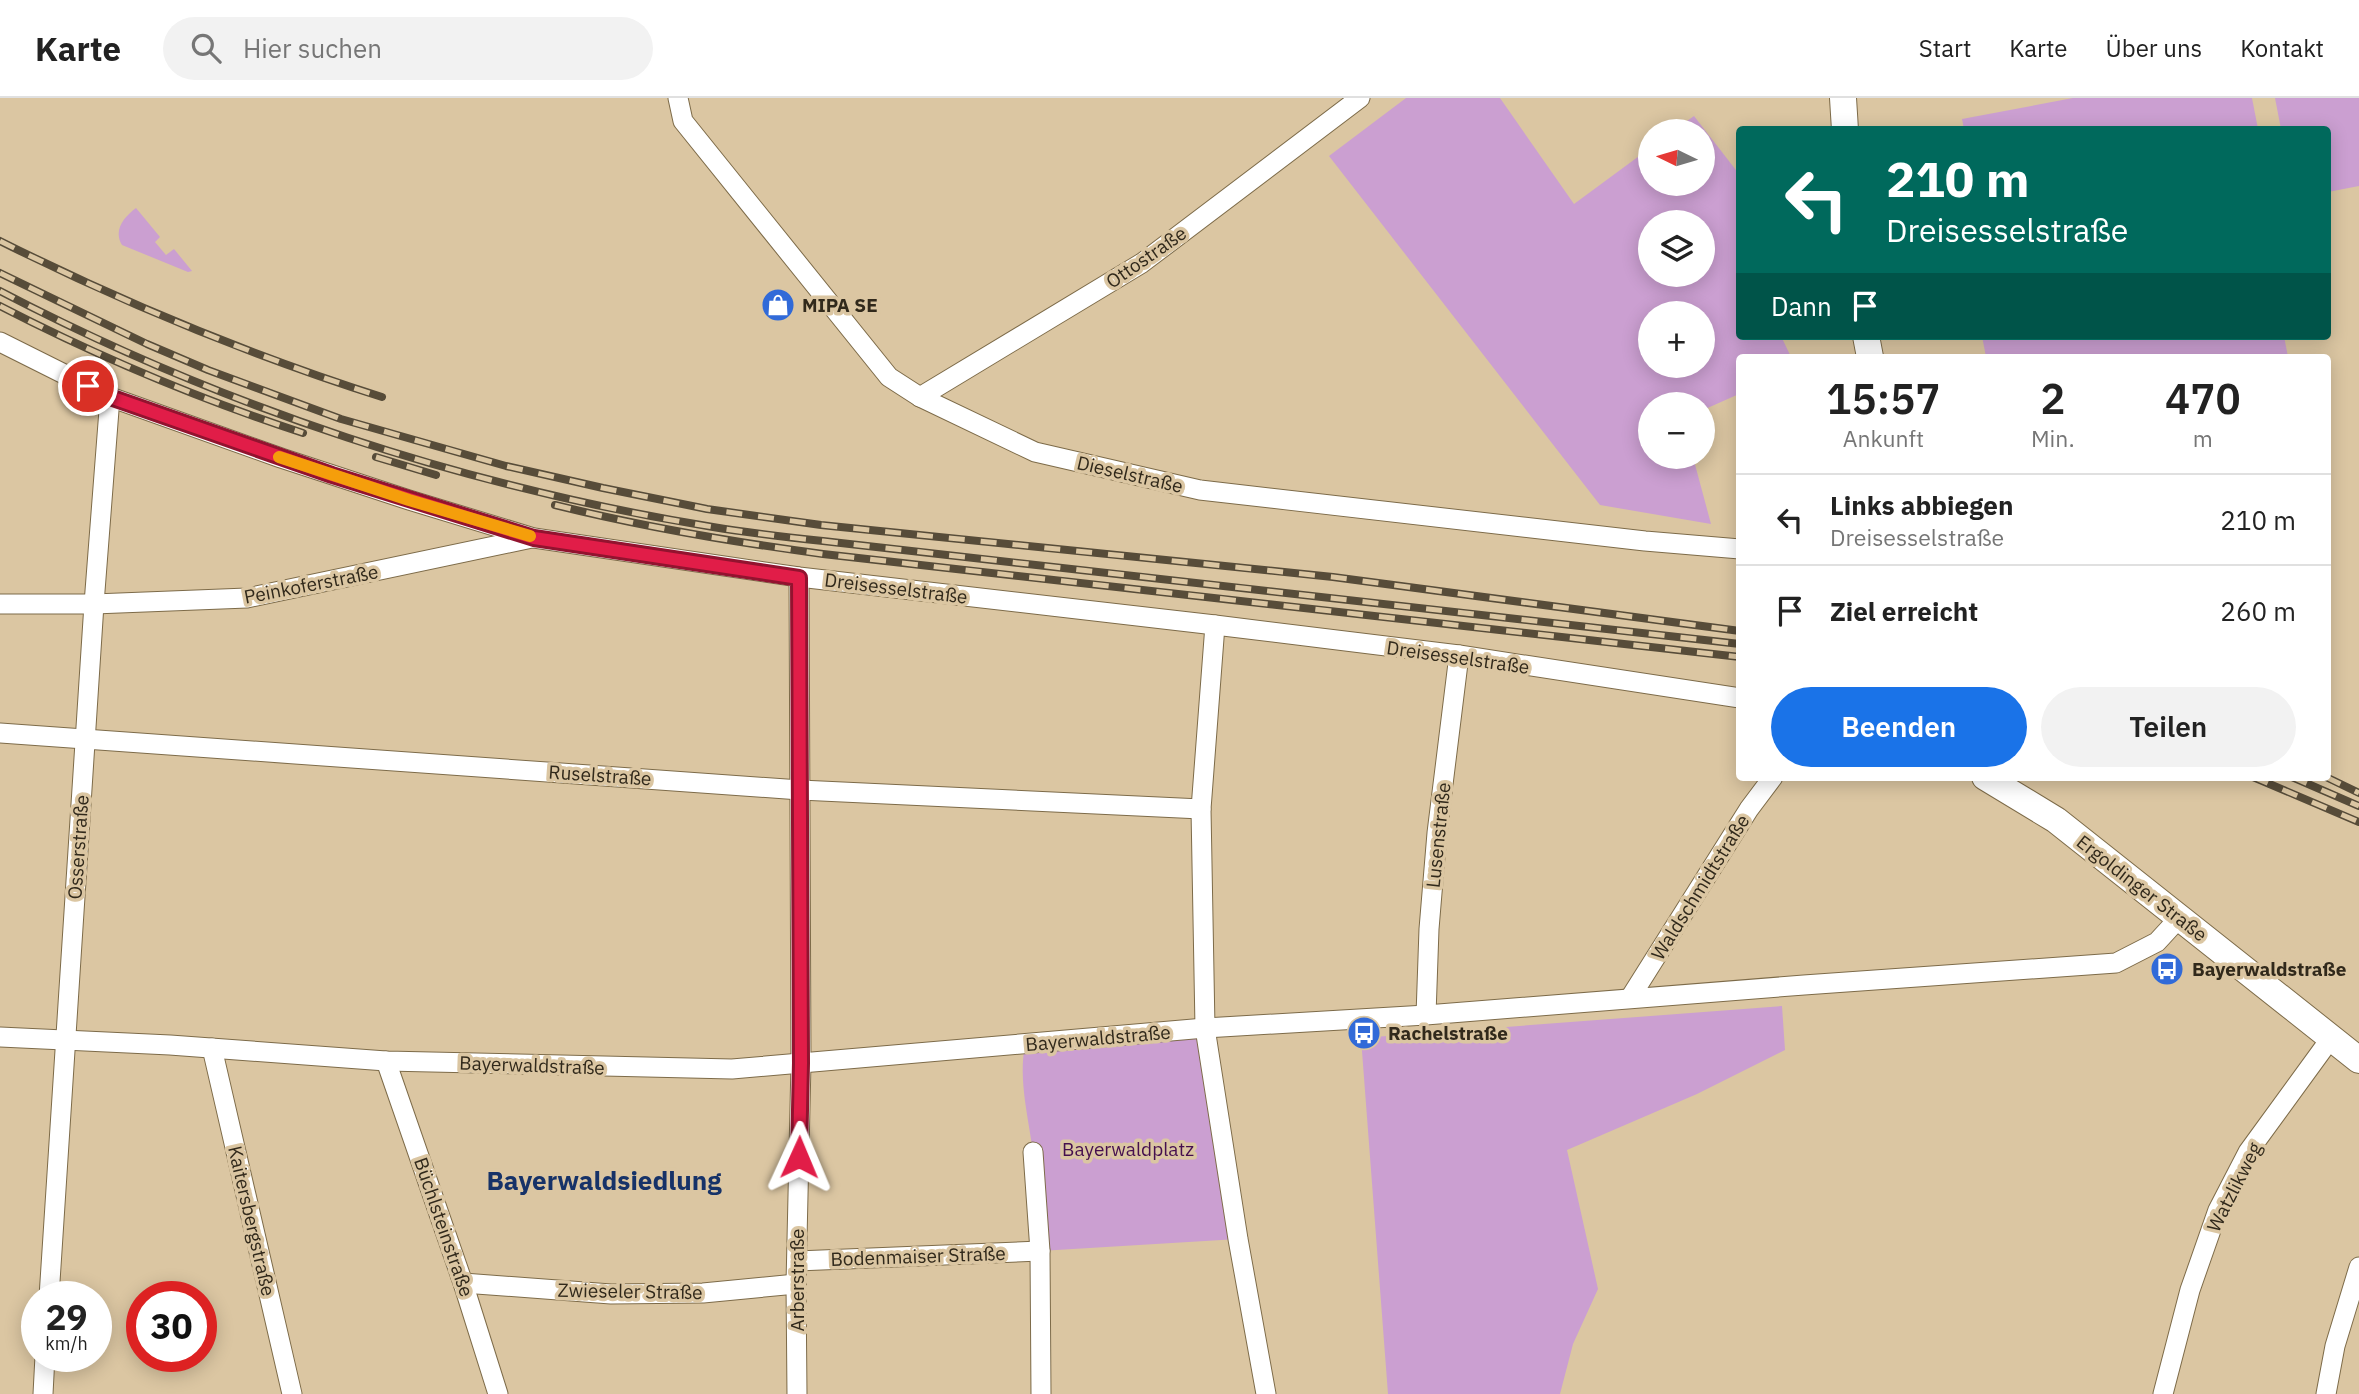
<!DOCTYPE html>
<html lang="de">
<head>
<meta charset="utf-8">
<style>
	body { margin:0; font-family:"IBM Plex Sans",sans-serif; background:#f2f2f2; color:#222; height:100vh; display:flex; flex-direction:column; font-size:26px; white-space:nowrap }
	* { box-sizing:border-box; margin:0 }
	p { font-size:23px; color:#767676 }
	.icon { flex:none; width:38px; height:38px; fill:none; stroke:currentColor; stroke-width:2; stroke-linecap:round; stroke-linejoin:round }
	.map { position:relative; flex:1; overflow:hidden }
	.sheet { position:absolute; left:1736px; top:256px; width:595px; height:427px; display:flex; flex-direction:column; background:#fff; border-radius:7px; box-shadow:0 4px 18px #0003 }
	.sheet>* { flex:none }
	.hud { position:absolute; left:1736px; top:28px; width:595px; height:214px; border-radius:7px; box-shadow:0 4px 18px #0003; background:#00695c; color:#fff; overflow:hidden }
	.needle { width:46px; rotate:275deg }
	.buttons { position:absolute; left:1638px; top:21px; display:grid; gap:14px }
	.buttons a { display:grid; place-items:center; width:77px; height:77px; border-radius:50%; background:#fff; box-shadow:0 4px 18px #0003; font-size:35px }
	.speed { position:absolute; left:21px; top:1183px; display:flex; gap:14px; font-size:35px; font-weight:700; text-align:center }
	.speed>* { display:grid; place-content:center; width:91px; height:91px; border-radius:50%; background:#fff; box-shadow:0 4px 18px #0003; line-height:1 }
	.speed small { font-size:18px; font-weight:400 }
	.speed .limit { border:10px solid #d22; background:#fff; color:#111 }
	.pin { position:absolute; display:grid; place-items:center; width:60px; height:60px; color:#fff; margin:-30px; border:4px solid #fff; border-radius:50%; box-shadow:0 2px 7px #0007 }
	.me { position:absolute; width:77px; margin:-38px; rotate:1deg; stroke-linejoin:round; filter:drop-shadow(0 0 5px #0008) }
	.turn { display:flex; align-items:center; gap:24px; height:147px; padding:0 35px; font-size:32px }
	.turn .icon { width:91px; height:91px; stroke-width:2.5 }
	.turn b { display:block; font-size:49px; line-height:60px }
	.then { display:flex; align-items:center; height:66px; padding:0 35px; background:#0003; gap:14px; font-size:26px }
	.eta { display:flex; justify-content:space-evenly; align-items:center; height:119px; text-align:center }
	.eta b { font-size:42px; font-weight:600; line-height:49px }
	.action { display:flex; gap:14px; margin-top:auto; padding:14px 35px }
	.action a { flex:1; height:80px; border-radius:42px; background:#1a73e8; color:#fff; font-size:28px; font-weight:600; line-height:80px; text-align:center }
	.action a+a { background:#f2f2f2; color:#222 }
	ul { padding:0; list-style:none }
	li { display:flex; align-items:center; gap:21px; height:91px; padding:0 35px; border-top:2px solid #e0e0e0 }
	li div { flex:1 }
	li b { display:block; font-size:26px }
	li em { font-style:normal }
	header { display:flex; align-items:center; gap:42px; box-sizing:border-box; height:98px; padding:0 35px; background:#fff; border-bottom:2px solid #e0e0e0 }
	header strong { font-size:33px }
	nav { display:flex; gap:38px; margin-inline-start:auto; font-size:24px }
	.search { width:490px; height:63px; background:#f2f2f2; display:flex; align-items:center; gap:18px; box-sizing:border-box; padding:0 24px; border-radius:38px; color:#767676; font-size:26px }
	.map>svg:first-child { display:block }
	.green { fill:#cb9fd1; fill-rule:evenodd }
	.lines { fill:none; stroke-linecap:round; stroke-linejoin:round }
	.street-casing { stroke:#7d6b49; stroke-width:21 }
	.secondary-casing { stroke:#7d6b49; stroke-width:28 }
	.street { stroke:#fff; stroke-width:19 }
	.secondary { stroke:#fff; stroke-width:26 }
	.rail-casing { stroke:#574c39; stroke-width:8 }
	.rail { stroke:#dbc6a2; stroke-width:5; stroke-dasharray:16; stroke-linecap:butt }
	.route-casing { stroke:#92132f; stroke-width:18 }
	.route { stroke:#e11d48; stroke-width:12 }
	.slow { stroke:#f59e0b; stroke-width:12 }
	.labels { text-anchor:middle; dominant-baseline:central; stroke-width:7; stroke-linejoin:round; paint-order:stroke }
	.street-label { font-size:19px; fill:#31291b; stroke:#dbc6a2 }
	.poi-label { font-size:19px; font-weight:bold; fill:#31291b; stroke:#dbc6a2; text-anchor:start }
	.park-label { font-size:19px; fill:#450f4e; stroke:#dbc6a2 }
	.district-label { font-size:26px; font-weight:bold; fill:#163268; stroke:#dbc6a2 }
</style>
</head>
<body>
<header>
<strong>Karte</strong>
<div class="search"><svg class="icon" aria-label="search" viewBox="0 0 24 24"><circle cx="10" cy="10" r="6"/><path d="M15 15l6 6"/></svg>Hier suchen</div>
<nav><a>Start</a><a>Karte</a><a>Über uns</a><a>Kontakt</a></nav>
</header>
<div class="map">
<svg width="2359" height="1296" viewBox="0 0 2359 1296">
	<rect width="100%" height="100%" fill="#dbc6a2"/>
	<g class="green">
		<path d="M1406 0H1500L1574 106 1650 50V86H1703V33H1673L1694 18 1739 76 1740 238H1781L1791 259H1740L1739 296 1703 312V306H1650V359H1693L1711 426 1600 407 1329 58ZM1650 124H1703V177H1650ZM1650 215H1703V268H1650Z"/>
		<polygon points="2073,0 2252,0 2258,31 1964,31 1962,21"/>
		<polygon points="2275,0 2359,0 2359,88 2328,94 2328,32 2281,31"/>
		<path d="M136 110 160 139 155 144 166 157 174 151 192 173 188 174 122 147C113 132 124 119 136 110Z"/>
		<polygon points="1982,238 2284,238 2288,259 1986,259"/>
		<polygon points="1782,908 1785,952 1697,996 1567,1052 1598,1191 1573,1246 1560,1296 1388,1296 1361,940"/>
		<path d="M1205 930 1238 1141 1040 1153C1038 1121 1036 1088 1033 1055 1029 1021 1018 982 1025 947Z"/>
	</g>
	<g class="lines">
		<defs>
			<g id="street">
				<polyline points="678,0 683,23 889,279 920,299 1035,354 1200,392 1645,443 1740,451"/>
				<polyline points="0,244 110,299 281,360 409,402 534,440 799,479 1215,527 1459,557 1740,600"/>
				<polyline points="920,299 1142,165 1360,0"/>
				<polyline points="0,506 94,506 247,500 532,440"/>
				<polyline points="1215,527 1201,711 1205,930 1238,1141 1266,1296"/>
				<polyline points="0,635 800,692 1201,711"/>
				<polyline points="1630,900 1749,711 1773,679"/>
				<polyline points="1426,917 1429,831 1437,735 1459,557"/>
				<polyline points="0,939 170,947 386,963 732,971 1205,930 1426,917 1804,887 2116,865 2157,844 2180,819"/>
				<polyline points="212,950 292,1296"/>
				<polyline points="386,963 463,1185 498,1296"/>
				<polyline points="1033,1054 1040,1153 1041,1296"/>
				<polyline points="797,1163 1040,1153"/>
				<polyline points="463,1185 611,1196 703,1195 796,1186"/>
				<polyline points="49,1199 94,506 110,299"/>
				<polyline points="43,1296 45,1258"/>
				<polyline points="797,1296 796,1186 801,965 799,479"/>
				<polyline points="2163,1296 2190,1192 2218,1112 2248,1054 2331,940"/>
				<polyline points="2326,1296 2335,1248 2359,1169"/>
			</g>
			<g id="secondary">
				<polyline points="1843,0 1845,32"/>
				<polyline points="1866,238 1870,259"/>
				<polyline points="1985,679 2056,722 2359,962"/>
			</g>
		</defs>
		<use href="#street" class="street-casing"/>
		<use href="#secondary" class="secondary-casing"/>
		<use href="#street" class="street"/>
		<use href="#secondary" class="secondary"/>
		<defs>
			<g id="rail">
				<path d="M0 143C124 205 250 257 382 299"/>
				<polyline points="0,175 147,246 208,272 341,321 506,368 603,390 707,411 821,427 1333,479 1740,533"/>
				<path d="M0 193C222 309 466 389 713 429 749 435 786 439 823 443L1740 546"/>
				<path d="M0 208C97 258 199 301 303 335"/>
				<polyline points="376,359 436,377"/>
				<path d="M555 407C644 429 733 444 823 456L1740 559"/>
				<polyline points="2253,679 2359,724"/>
				<polyline points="2292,679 2359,708"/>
				<polyline points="2326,679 2359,695"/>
			</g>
		</defs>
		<use href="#rail" class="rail-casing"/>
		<use href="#rail" class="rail"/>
	</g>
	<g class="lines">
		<defs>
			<polyline id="route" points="88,288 110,299 332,377 534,440 799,480 801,965 799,1059"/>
		</defs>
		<use href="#route" class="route-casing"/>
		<use href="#route" class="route"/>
		<polyline class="slow" points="279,359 409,402 530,438"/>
	</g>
	<defs>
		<symbol id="shop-disc" viewBox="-11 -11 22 22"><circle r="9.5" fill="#316ad8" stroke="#dbc6a2"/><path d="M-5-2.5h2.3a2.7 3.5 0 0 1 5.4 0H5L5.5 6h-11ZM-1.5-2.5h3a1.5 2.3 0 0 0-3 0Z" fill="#fff"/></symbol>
		<symbol id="bus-disc" viewBox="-11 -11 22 22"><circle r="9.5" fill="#316ad8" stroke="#dbc6a2"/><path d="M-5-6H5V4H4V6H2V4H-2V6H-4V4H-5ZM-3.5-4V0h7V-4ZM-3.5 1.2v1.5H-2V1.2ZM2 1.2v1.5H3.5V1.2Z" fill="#fff"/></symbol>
	</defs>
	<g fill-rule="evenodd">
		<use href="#shop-disc" x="759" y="188" width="38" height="38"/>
		<use href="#bus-disc" x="2148" y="852" width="38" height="38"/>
		<use href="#bus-disc" x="1345" y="916" width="38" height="38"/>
	</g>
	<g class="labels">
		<g class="street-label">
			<text transform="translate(1146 159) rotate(-35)">Ottostraße</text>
			<text transform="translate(1130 376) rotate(13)">Dieselstraße</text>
			<text transform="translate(311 486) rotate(-11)">Peinkoferstraße</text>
			<text transform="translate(896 490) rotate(7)">Dreisesselstraße</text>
			<text transform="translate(1458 559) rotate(8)">Dreisesselstraße</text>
			<text transform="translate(600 677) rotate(4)">Ruselstraße</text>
			<text transform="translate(1438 737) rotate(-84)">Lusenstraße</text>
			<text transform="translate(78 749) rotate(-86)">Osserstraße</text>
			<text transform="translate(1700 789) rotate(-58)">Waldschmidtstraße</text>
			<text transform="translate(2142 790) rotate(38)">Ergoldinger Straße</text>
			<text transform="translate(1098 940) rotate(-5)">Bayerwaldstraße</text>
			<text transform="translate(532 967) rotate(2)">Bayerwaldstraße</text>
			<text transform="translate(2234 1089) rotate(-63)">Watzlikweg</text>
			<text transform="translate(252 1123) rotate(77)">Kaitersbergstraße</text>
			<text transform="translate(444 1129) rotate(71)">Büchlsteinstraße</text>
			<text transform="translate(918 1158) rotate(-2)">Bodenmaiser Straße</text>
			<text transform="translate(797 1182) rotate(-90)">Arberstraße</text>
			<text transform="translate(630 1193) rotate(1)">Zwieseler Straße</text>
		</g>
		<g class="poi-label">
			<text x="802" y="207">MIPA SE</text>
			<text x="2192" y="871">Bayerwaldstraße</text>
			<text x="1388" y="935">Rachelstraße</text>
		</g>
		<g class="park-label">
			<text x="1128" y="1051">Bayerwaldplatz</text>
		</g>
		<g class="district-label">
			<text x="604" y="1082">Bayerwaldsiedlung</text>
		</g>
	</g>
</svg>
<div class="buttons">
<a><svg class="needle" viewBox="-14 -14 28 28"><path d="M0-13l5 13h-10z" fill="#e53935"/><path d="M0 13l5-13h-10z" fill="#767676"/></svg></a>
<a><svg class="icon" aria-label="layers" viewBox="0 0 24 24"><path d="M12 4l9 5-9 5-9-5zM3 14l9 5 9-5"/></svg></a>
<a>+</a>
<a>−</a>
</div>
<div class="speed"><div>29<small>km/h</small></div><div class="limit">30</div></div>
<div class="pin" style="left:88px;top:288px;background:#d93025"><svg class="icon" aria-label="arrive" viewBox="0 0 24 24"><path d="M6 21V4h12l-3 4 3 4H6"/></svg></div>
<svg class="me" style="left:799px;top:1059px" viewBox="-20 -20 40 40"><path d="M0-17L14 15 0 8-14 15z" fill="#e11d48" stroke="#fff" stroke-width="4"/></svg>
<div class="hud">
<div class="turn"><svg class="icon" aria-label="left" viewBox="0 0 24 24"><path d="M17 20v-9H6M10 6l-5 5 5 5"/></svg><div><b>210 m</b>Dreisesselstraße</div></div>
<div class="then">Dann<svg class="icon" aria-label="arrive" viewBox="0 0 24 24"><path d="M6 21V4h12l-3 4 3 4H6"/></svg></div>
</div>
<section class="sheet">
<div class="eta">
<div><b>15:57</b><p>Ankunft</p></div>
<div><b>2</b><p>Min.</p></div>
<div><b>470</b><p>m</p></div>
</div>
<ul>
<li><svg class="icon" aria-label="left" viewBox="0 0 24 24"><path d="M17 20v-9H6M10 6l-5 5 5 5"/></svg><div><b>Links abbiegen</b><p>Dreisesselstraße</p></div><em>210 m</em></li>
<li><svg class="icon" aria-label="arrive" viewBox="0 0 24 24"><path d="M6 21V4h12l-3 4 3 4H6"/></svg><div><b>Ziel erreicht</b></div><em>260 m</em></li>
</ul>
<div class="action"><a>Beenden</a><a>Teilen</a></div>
</section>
</div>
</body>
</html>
